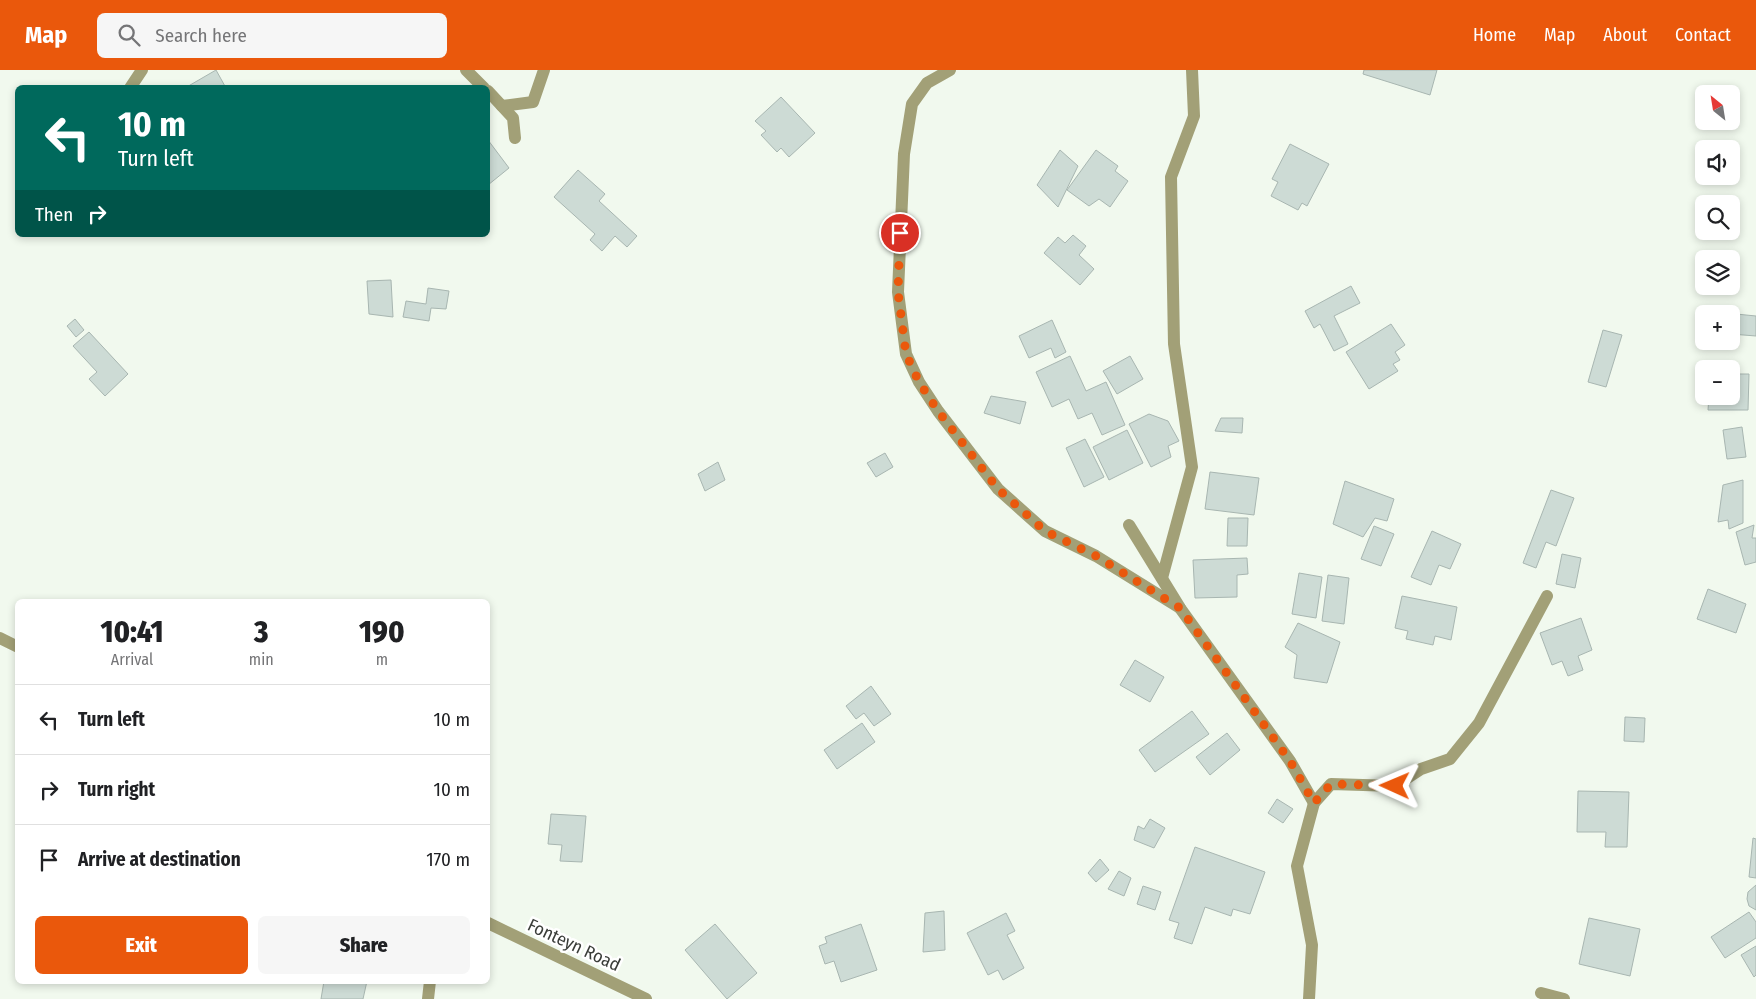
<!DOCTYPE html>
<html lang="en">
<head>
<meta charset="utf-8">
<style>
	body { margin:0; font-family:"Fira Sans Condensed",sans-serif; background:#f6f6f6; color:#202124; height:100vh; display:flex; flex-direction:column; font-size:19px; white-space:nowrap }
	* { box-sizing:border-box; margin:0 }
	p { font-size:16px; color:#757577 }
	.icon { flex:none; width:28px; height:28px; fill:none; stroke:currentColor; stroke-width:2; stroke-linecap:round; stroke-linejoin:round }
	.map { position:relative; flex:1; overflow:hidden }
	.drawer { position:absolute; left:15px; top:529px; width:475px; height:385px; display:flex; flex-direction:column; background:#fff; border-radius:8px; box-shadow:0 2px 8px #0003 }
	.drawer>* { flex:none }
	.banner { position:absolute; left:15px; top:15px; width:475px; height:152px; border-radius:8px; box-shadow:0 2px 8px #0003; background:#00695c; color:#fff; overflow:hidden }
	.needle { width:32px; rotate:330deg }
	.controls { position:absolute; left:1695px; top:15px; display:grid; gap:10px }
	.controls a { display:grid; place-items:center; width:45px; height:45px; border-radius:8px; background:#fff; box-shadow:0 2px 8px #0003; font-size:25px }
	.pin { position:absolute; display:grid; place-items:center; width:42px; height:42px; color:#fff; margin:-21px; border:2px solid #fff; border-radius:50%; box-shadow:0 1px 5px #0007 }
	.me { position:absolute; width:55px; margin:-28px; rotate:271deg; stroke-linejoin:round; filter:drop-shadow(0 0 4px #0008) }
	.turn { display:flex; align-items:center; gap:18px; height:105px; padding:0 20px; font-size:22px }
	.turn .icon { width:65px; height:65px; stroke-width:2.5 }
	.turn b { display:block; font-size:35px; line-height:42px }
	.then { display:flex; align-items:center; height:48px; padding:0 20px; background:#0003; gap:10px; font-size:19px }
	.eta { display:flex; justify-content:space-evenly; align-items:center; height:85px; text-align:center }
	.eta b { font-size:30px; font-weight:800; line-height:35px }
	.cta { display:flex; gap:10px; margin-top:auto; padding:10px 20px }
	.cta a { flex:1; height:58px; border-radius:8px; background:#ea580c; color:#fff; font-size:20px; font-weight:800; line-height:58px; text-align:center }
	.cta a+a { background:#f6f6f6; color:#202124 }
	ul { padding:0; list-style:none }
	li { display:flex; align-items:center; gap:15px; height:70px; padding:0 20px; border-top:1px solid #e0e0e0 }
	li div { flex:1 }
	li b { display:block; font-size:19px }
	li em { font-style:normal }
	header { display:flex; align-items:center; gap:30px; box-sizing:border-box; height:70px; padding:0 25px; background:#ea580c; color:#fff }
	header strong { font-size:24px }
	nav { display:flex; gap:28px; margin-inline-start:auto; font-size:18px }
	.search { width:350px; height:45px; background:#f6f6f6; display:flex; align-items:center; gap:12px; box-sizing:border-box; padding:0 18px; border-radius:8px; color:#757577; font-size:19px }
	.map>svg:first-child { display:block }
	.building { fill:#cddbd5; stroke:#a8b6b1 }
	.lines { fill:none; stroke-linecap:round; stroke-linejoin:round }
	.minor { stroke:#a2a077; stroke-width:12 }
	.route { stroke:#ea580c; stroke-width:9; stroke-dasharray:0 16.2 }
	.labels { text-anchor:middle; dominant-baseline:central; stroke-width:5; stroke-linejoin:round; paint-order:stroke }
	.street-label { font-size:18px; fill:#3a3d39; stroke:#fff }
</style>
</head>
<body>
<header>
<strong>Map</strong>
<div class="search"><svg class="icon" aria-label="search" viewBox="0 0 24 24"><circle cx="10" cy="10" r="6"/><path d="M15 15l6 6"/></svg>Search here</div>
<nav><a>Home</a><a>Map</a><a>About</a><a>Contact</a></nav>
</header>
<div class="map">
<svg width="1756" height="929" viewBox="0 0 1756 929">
	<rect width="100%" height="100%" fill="#f1f9ee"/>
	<g class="building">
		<polygon points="216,0 226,18 185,18"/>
		<polygon points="1364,0 1437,0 1430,25 1363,4"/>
		<polygon points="781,27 815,63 789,87 781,78 777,82 761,65 766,61 755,51"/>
		<polygon points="488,70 509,98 488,115"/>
		<polygon points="1290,74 1329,94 1307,136 1302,133 1298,140 1271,126 1278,112 1272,109"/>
		<polygon points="1060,80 1078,96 1058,137 1037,115"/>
		<polygon points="1096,80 1118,96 1115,101 1128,111 1110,137 1099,129 1089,136 1067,120"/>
		<polygon points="578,100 605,124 599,131 637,166 627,177 615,166 602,181 590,170 595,164 554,127"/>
		<polygon points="1073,165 1086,176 1079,185 1094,199 1080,215 1044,183 1058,167 1065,173"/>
		<polygon points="391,210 393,247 369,244 367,211"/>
		<polygon points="1351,216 1360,233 1334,246 1348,274 1334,281 1320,254 1314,258 1305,241"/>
		<polygon points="428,218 449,221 446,239 431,238 429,251 403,247 406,231 426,234"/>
		<polygon points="1736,244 1756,246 1756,266 1731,264"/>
		<polygon points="75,249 84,260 76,267 67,256"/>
		<polygon points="1052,250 1066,282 1055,288 1051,278 1029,288 1019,266"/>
		<polygon points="1391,254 1405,275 1395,282 1400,290 1393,294 1398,301 1369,319 1346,282"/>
		<polygon points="1603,260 1622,265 1606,317 1588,312"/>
		<polygon points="89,262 128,304 105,326 89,309 97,302 73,276"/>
		<polygon points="1070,286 1086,321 1106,312 1125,355 1102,365 1092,343 1078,349 1069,329 1052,337 1036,302"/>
		<polygon points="1130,286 1143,309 1117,324 1103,301"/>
		<polygon points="1731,304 1749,304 1748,340 1708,340 1709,326 1731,326"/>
		<polygon points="991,326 1026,332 1020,354 984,343"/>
		<polygon points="1149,344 1168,351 1179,371 1168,376 1171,387 1151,397 1129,354"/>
		<polygon points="1221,348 1243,348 1242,363 1215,361"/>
		<polygon points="1742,357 1746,387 1727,389 1723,360"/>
		<polygon points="1127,360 1143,393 1109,410 1093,377"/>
		<polygon points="1085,369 1104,407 1084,417 1066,378"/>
		<polygon points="885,383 893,397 876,407 867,393"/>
		<polygon points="718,392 725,410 705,421 698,404"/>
		<polygon points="1210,402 1259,408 1254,445 1205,439"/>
		<polygon points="1743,410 1743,453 1729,459 1728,450 1718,452 1723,415"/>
		<polygon points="1345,411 1394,429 1387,451 1375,448 1363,467 1333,454"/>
		<polygon points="1551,420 1574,428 1556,476 1546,472 1536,498 1523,493"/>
		<polygon points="1228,448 1248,448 1247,476 1227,476"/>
		<polygon points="1754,455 1752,468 1756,468 1756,492 1745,495 1736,462"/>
		<polygon points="1374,456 1394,464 1381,496 1361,489"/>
		<polygon points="1432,461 1461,474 1450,499 1439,495 1431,515 1411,507"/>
		<polygon points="1562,484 1581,488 1575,518 1556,514"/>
		<polygon points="1247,488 1248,504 1237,505 1237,527 1195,528 1193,490"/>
		<polygon points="1299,503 1322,507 1316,548 1292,544"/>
		<polygon points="1328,505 1349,508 1344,554 1322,551"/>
		<polygon points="1708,519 1746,534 1736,563 1697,549"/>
		<polygon points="1402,526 1457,537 1451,570 1435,566 1433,575 1406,569 1408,561 1395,558"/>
		<polygon points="1581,548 1592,580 1578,586 1583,600 1568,606 1562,591 1552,595 1540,563"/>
		<polygon points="1298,553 1340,572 1327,613 1294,608 1297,585 1285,577"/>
		<polygon points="1135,590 1164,607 1150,632 1120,615"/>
		<polygon points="871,616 891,644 874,656 864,643 856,649 846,636"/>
		<polygon points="1192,641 1209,664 1155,702 1139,680"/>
		<polygon points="1625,647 1645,648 1644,672 1624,671"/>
		<polygon points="862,653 875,672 837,699 824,680"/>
		<polygon points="1227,663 1240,680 1210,705 1196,687"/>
		<polygon points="1578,721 1629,722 1627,777 1605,777 1606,762 1577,762"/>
		<polygon points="1277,729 1293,739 1283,753 1268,743"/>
		<polygon points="551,744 586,746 582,792 560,791 562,775 548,774"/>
		<polygon points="1150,749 1165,758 1154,778 1134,770 1138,756 1144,759"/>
		<polygon points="1753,768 1756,769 1756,808 1749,807"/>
		<polygon points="1195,777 1265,802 1250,844 1233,839 1231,846 1205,837 1192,874 1174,868 1179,853 1169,850"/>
		<polygon points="1100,789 1109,800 1096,812 1088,803"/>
		<polygon points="1119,801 1131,808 1124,826 1108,819"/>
		<polygon points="1756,815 1756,840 1749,836 1747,829 1748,822"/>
		<polygon points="1143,816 1161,822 1155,840 1137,834"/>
		<polygon points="944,841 945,880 923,882 925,843"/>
		<polygon points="1749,842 1756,852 1756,868 1725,888 1711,867"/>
		<polygon points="1006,843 1015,861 1007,865 1024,898 1003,910 998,900 988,905 967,863"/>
		<polygon points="1589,848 1640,859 1630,906 1579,894"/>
		<polygon points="715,854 757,903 727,929 685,880"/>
		<polygon points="861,854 877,900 841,912 834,891 825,894 819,876 827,873 825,867"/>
		<polygon points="1756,876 1756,905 1754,907 1741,885"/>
		<polygon points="324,911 367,911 363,929 321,929"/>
	</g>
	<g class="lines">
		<g class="minor">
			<polyline points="466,0 484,18"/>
			<polyline points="950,0 927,13 912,34 904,84 898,222 906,284 919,312 938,341 998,419 1045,461 1096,486 1180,538"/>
			<polyline points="130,18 142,0"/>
			<polyline points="488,21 513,48 515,68"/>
			<polyline points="502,36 533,32 544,0"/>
			<polyline points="1129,455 1180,538 1290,691 1314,733"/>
			<polyline points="1162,508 1192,397 1174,274 1171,107 1194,46 1192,0"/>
			<polyline points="0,568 18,577"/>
			<polyline points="488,853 646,929"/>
			<polyline points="1541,923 1564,929"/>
			<polyline points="428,929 430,911"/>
			<polyline points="1309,929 1312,875 1297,796 1314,733 1331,714 1395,716 1421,699 1450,689 1479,653 1547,526"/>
		</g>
	</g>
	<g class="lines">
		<polyline class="route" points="900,163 898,222 906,284 919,312 938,341 998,419 1045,461 1096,486 1180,538 1290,691 1314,733 1331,714 1395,716"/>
	</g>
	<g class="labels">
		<g class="street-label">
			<text transform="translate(574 875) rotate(25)">Fonteyn Road</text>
		</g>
	</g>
</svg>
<div class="controls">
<a><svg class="needle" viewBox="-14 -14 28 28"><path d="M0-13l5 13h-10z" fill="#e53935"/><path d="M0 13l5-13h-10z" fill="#757577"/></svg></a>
<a><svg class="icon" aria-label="sound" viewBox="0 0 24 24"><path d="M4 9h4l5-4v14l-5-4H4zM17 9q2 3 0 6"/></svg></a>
<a><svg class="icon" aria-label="search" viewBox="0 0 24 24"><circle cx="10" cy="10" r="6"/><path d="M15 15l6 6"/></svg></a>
<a><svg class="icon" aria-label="layers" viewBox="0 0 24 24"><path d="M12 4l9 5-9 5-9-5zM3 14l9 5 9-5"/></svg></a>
<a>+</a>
<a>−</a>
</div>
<div class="pin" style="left:900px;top:163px;background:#d93025"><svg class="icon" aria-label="arrive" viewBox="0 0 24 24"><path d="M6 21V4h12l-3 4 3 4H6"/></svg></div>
<svg class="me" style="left:1395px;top:716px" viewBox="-20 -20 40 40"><path d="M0-17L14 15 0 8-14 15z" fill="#ea580c" stroke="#fff" stroke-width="4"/></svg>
<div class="banner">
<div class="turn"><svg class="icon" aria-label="left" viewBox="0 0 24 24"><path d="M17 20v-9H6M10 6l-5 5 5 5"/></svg><div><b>10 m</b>Turn left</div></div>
<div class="then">Then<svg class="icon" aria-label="right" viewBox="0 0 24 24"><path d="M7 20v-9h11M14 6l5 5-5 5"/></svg></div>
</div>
<section class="drawer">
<div class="eta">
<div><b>10:41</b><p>Arrival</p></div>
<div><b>3</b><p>min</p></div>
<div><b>190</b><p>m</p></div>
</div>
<ul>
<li><svg class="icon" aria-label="left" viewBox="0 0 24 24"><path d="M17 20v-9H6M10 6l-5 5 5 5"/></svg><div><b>Turn left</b></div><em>10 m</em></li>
<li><svg class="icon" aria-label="right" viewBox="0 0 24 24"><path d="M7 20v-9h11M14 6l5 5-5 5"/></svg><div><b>Turn right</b></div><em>10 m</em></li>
<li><svg class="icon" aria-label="arrive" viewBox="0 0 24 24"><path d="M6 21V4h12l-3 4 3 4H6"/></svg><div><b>Arrive at destination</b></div><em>170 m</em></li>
</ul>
<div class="cta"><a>Exit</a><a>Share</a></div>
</section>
</div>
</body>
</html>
